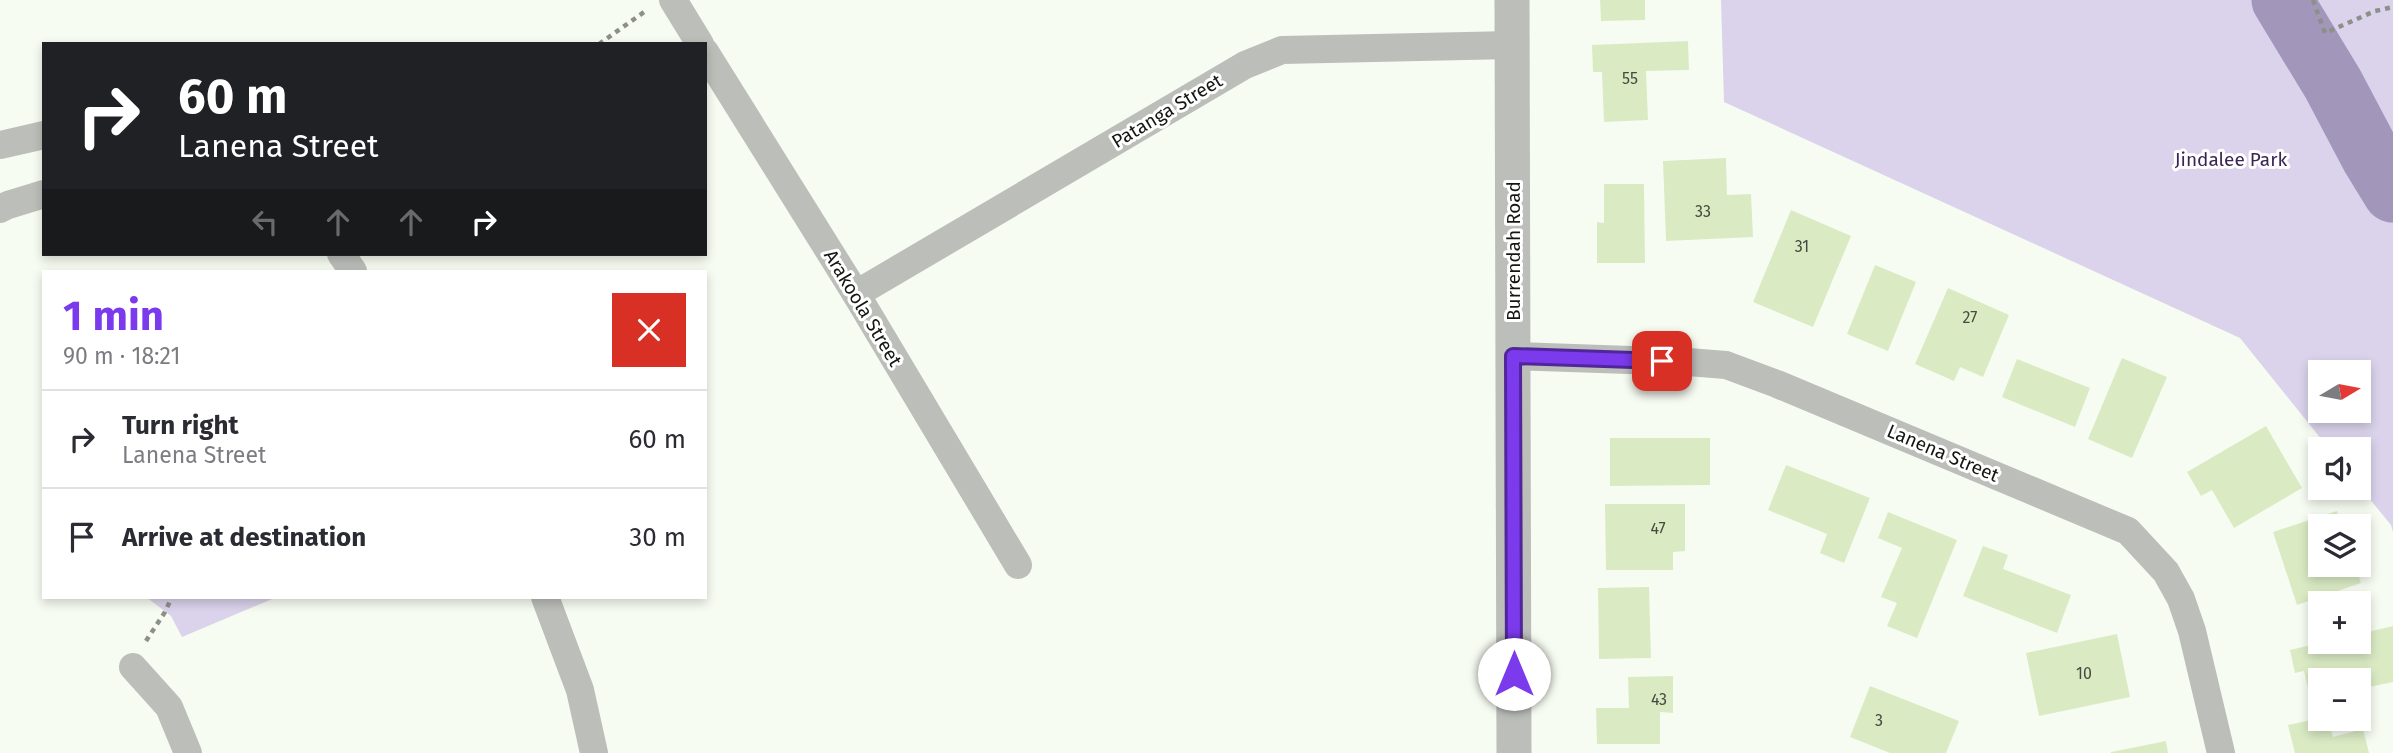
<!DOCTYPE html>
<html lang="en">
<head>
<meta charset="utf-8">
<style>
	body { margin:0; font-family:"Fira Sans",sans-serif; background:#f7f7f7; color:#2b2b33; height:100vh; display:flex; flex-direction:column; font-size:26px; white-space:nowrap }
	* { box-sizing:border-box; margin:0 }
	p { font-size:23px; color:#7c7c81 }
	.icon { flex:none; width:38px; height:38px; fill:none; stroke:currentColor; stroke-width:2; stroke-linecap:round; stroke-linejoin:round }
	.map { position:relative; flex:1; overflow:hidden }
	.panel { position:absolute; left:42px; top:270px; width:665px; height:329px; display:flex; flex-direction:column; background:#fff; border-radius:0px; box-shadow:0 4px 10px #0003 }
	.panel>* { flex:none }
	.top-card { position:absolute; left:42px; top:42px; width:665px; height:214px; border-radius:0px; box-shadow:0 4px 10px #0003; background:#202124; color:#fff; overflow:hidden }
	.needle { width:46px; rotate:80deg }
	.tools { position:absolute; left:2308px; top:360px; display:grid; gap:14px }
	.tools a { display:grid; place-items:center; width:63px; height:63px; border-radius:0px; background:#fff; box-shadow:0 4px 10px #0003; font-size:35px }
	.pin { position:absolute; display:grid; place-items:center; width:60px; height:60px; color:#fff; margin:-30px; border-radius:14px; box-shadow:0 4px 10px #0006 }
	.me { position:absolute; width:77px; margin:-38px; rotate:0deg; stroke-linejoin:round; filter:drop-shadow(0 0 5px #0008) }
	.turn { display:flex; align-items:center; gap:24px; height:147px; padding:0 21px; font-size:32px }
	.turn .icon { width:91px; height:91px; stroke-width:2.5 }
	.turn b { display:block; font-size:49px; line-height:60px }
	.lanes { display:flex; align-items:center; height:66px; padding:0 21px; background:#0003; justify-content:center; gap:35px; direction:ltr }
	.lanes .off { opacity:.35 }
	.round { display:grid; place-items:center; flex:none; width:74px; height:74px; border-radius:0px; background:#f7f7f7 }
	.headline { display:flex; align-items:center; justify-content:space-between; height:119px; padding:0 21px }
	h1 { font-size:42px; font-weight:700; line-height:52px; color:#7c3aed }
	ul { padding:0; list-style:none }
	li { display:flex; align-items:center; gap:21px; height:98px; padding:0 21px; border-top:2px solid #e1e1e2 }
	li div { flex:1 }
	li b { display:block; font-size:26px }
	li em { font-style:normal }
	.map>svg:first-child { display:block }
	.green { fill:#dad3eb; fill-rule:evenodd }
	.lines { fill:none; stroke-linecap:round; stroke-linejoin:round }
	.river { stroke:#a296ba; stroke-width:61 }
	.building { fill:#daebc4 }
	.path { stroke:#8c9088; stroke-width:4.5; stroke-dasharray:5 5; stroke-linecap:butt }
	.minor { stroke:#bcbeba; stroke-width:28 }
	.tertiary { stroke:#bcbeba; stroke-width:35 }
	.route-casing { stroke:#51269a; stroke-width:18 }
	.route { stroke:#7c3aed; stroke-width:12 }
	.labels { text-anchor:middle; dominant-baseline:central; stroke-width:6; stroke-linejoin:round; paint-order:stroke }
	.number-label { font-size:16px; fill:#464b3e }
	.street-label { font-size:19px; fill:#141612; stroke:#fff }
	.park-label { font-size:19px; fill:#392655; stroke:#fff }
</style>
</head>
<body>
<div class="map">
<svg width="2393" height="753" viewBox="0 0 2393 753">
	<rect width="100%" height="100%" fill="#f7fcf2"/>
	<g class="green">
		<path d="M1721 0H2393V532L2391 525 2359 486V450H2330L2240 338 1724 102ZM2320 373H2359V411H2320Z"/>
		<polygon points="146,597 277,597 182,637 171,616"/>
	</g>
	<g class="lines">
		<polyline class="river" points="2282,0 2333,84 2371,156 2393,192"/>
	</g>
	<g class="building">
		<polygon points="1600,0 1645,0 1645,20 1601,21"/>
		<polygon points="1688,41 1689,70 1646,71 1648,120 1604,122 1602,72 1593,72 1592,45"/>
		<polygon points="1726,158 1727,195 1751,194 1753,237 1666,241 1663,161"/>
		<polygon points="1604,184 1644,184 1645,263 1597,263 1597,222 1604,223"/>
		<polygon points="1791,210 1851,236 1813,327 1753,302"/>
		<polygon points="1875,265 1916,282 1888,351 1847,334"/>
		<polygon points="1948,288 2009,315 1983,377 1960,367 1954,381 1915,364"/>
		<polygon points="2122,358 2167,377 2132,458 2088,439"/>
		<polygon points="2017,359 2090,388 2075,427 2002,397"/>
		<polygon points="2266,426 2302,488 2234,528 2212,490 2201,496 2187,472"/>
		<polygon points="1610,438 1710,438 1710,485 1610,486"/>
		<polygon points="1786,465 1870,498 1844,563 1820,553 1827,534 1768,510"/>
		<polygon points="1605,504 1685,504 1685,551 1673,552 1673,570 1606,570"/>
		<polygon points="2337,511 2342,527 2320,527 2320,565 2355,565 2361,583 2297,605 2273,532"/>
		<polygon points="1888,512 1957,540 1917,638 1887,626 1897,603 1881,597 1902,548 1878,538"/>
		<polygon points="1983,546 2008,555 2003,569 2071,595 2057,633 1963,596"/>
		<polygon points="1649,587 1651,658 1599,659 1598,588"/>
		<polygon points="2393,626 2393,682 2359,689 2359,681 2320,681 2320,698 2311,700 2304,671 2295,673 2290,650 2324,642 2359,642 2359,634"/>
		<polygon points="2117,634 2130,697 2039,716 2026,653"/>
		<polygon points="1673,676 1673,713 1660,712 1660,744 1597,744 1596,708 1629,708 1628,677"/>
		<polygon points="1870,686 1959,721 1946,753 1890,753 1850,737"/>
		<polygon points="2320,718 2328,719 2333,737 2363,729 2369,753 2295,753 2288,725"/>
		<polygon points="2166,741 2168,753 2111,753 2111,752"/>
	</g>
	<g class="lines">
		<g class="path">
			<polyline points="2313,0 2325,33 2375,11 2393,7"/>
			<polyline points="599,44 647,10"/>
			<polyline points="146,641 165,612 172,597"/>
		</g>
		<g class="minor">
			<polyline points="673,0 700,44"/>
			<polyline points="705,52 856,294 1018,565"/>
			<polyline points="0,145 44,135"/>
			<polyline points="0,209 8,205 44,194"/>
			<polyline points="341,254 353,271"/>
			<polyline points="856,294 1245,65 1282,50 1512,45"/>
			<polyline points="1513,356 1688,362 1726,365 1777,384 2128,531 2166,572 2181,599 2192,631 2221,753"/>
			<polyline points="545,597 580,690 594,753"/>
			<polyline points="133,667 169,707 188,753"/>
		</g>
		<polyline class="tertiary" points="1512,0 1514,753"/>
	</g>
	<g class="lines">
		<defs>
			<polyline id="route" points="1514,674 1513,356 1662,361"/>
		</defs>
		<use href="#route" class="route-casing"/>
		<use href="#route" class="route"/>
	</g>
	<g class="labels">
		<g class="number-label">
			<text x="1630" y="78">55</text>
			<text x="1703" y="211">33</text>
			<text x="1802" y="246">31</text>
			<text x="1970" y="317">27</text>
			<text x="1658" y="528">47</text>
			<text x="2084" y="673">10</text>
			<text x="1659" y="699">43</text>
			<text x="1879" y="720">3</text>
		</g>
		<g class="street-label">
			<text transform="translate(1167 111) rotate(-31)">Patanga Street</text>
			<text transform="translate(1513 251) rotate(-90)">Burrendah Road</text>
			<text transform="translate(863 308) rotate(59)">Arakoola Street</text>
			<text transform="translate(1943 453) rotate(23)">Lanena Street</text>
		</g>
		<g class="park-label">
			<text x="2231" y="159">Jindalee Park</text>
		</g>
	</g>
</svg>
<div class="tools">
<a><svg class="needle" viewBox="-14 -14 28 28"><path d="M0-13l5 13h-10z" fill="#e53935"/><path d="M0 13l5-13h-10z" fill="#7c7c81"/></svg></a>
<a><svg class="icon" aria-label="sound" viewBox="0 0 24 24"><path d="M4 9h4l5-4v14l-5-4H4zM17 9q2 3 0 6"/></svg></a>
<a><svg class="icon" aria-label="layers" viewBox="0 0 24 24"><path d="M12 4l9 5-9 5-9-5zM3 14l9 5 9-5"/></svg></a>
<a>+</a>
<a>−</a>
</div>
<div class="pin" style="left:1662px;top:361px;background:#d93025"><svg class="icon" aria-label="arrive" viewBox="0 0 24 24"><path d="M6 21V4h12l-3 4 3 4H6"/></svg></div>
<svg class="me" style="left:1514px;top:674px" viewBox="-20 -20 40 40"><circle r="19" fill="#fff"/><path d="M0-13L10 11 0 6-10 11z" fill="#7c3aed"/></svg>
<div class="top-card">
<div class="turn"><svg class="icon" aria-label="right" viewBox="0 0 24 24"><path d="M7 20v-9h11M14 6l5 5-5 5"/></svg><div><b>60 m</b>Lanena Street</div></div>
<div class="lanes"><svg class="icon off" aria-label="left" viewBox="0 0 24 24"><path d="M17 20v-9H6M10 6l-5 5 5 5"/></svg><svg class="icon off" aria-label="ahead" viewBox="0 0 24 24"><path d="M12 20V5M6 11l6-6 6 6"/></svg><svg class="icon off" aria-label="ahead" viewBox="0 0 24 24"><path d="M12 20V5M6 11l6-6 6 6"/></svg><svg class="icon" aria-label="right" viewBox="0 0 24 24"><path d="M7 20v-9h11M14 6l5 5-5 5"/></svg></div>
</div>
<section class="panel">
<div class="headline"><div><h1>1 min</h1><p>90 m · 18:21</p></div><a class="round" style="background:#d93025;color:#fff"><svg class="icon" aria-label="close" viewBox="0 0 24 24"><path d="M6 6l12 12M18 6L6 18"/></svg></a></div>
<ul>
<li><svg class="icon" aria-label="right" viewBox="0 0 24 24"><path d="M7 20v-9h11M14 6l5 5-5 5"/></svg><div><b>Turn right</b><p>Lanena Street</p></div><em>60 m</em></li>
<li><svg class="icon" aria-label="arrive" viewBox="0 0 24 24"><path d="M6 21V4h12l-3 4 3 4H6"/></svg><div><b>Arrive at destination</b></div><em>30 m</em></li>
</ul>
</section>
</div>
</body>
</html>
